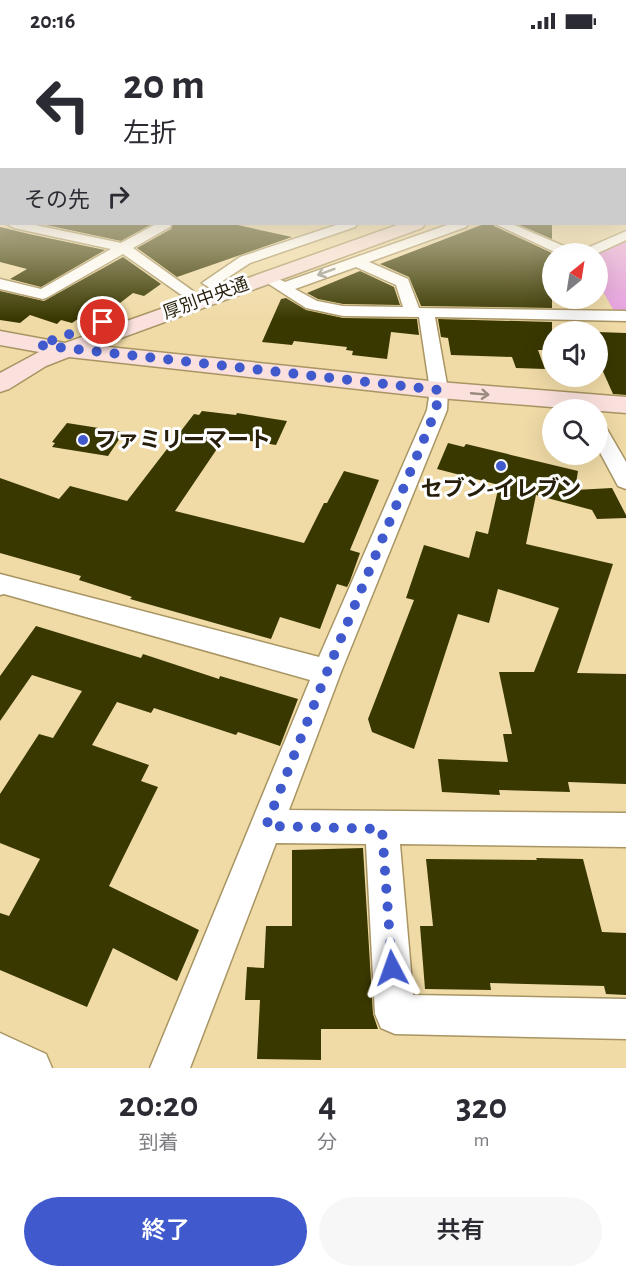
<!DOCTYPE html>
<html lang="ja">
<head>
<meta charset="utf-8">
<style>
	body { margin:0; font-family:"Alegreya Sans","Noto Sans JP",sans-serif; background:#f7f7f7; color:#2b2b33; height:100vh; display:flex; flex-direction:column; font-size:22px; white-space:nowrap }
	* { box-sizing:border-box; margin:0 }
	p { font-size:20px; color:#7c7c81 }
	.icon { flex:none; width:33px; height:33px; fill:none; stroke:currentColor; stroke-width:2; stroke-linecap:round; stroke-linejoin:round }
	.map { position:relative; height:1026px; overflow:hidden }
	.drawer { display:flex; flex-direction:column; background:#fff; flex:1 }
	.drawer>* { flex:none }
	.top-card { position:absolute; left:0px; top:0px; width:627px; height:183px; box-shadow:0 6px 24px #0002; background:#fff; color:#2b2b33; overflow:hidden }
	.needle { width:39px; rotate:30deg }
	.controls { position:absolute; left:542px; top:201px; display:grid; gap:12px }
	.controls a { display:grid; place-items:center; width:66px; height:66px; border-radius:50%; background:#fff; box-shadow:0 6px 24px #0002; font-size:30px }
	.pin { position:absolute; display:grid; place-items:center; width:51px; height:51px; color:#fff; margin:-26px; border:3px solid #fff; border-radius:50%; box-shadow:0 2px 6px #0007 }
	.me { position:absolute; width:66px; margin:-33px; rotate:356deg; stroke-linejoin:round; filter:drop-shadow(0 0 4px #0008) }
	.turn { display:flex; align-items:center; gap:21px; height:126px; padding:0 24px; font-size:27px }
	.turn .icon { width:78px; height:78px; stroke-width:2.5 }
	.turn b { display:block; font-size:42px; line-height:51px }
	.then { display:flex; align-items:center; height:57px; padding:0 24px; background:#0003; gap:12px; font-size:22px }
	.eta { display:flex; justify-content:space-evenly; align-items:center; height:102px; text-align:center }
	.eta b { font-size:36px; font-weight:600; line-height:42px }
	.button { display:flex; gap:12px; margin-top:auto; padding:12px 24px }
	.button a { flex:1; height:69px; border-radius:36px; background:#405acd; color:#fff; font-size:24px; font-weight:600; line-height:69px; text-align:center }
	.button a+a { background:#f7f7f7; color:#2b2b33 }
	.status { display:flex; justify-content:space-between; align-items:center; height:42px; padding:0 30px; background:#fff; direction:ltr }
	.status svg { height:16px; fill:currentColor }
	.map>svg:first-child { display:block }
	.green { fill:#e69fe1 }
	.building { fill:#393801 }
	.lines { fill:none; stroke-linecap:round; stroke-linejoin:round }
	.street-casing { stroke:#a89563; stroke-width:3 }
	.secondary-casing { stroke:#a89563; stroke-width:3 }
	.street { fill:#fff; fill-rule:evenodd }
	.secondary { fill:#fae1dd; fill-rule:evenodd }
	.oneway { stroke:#9e9a91 }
	.oneway2 { stroke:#9b8a7e }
	.route { stroke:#405acd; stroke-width:10; stroke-dasharray:0 18 }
	.poi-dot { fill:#405acd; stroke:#fefefe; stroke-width:2 }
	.labels { text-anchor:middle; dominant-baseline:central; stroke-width:6; stroke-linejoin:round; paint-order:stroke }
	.far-street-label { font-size:18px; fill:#271f0b; stroke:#fefefe }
	.poi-label { font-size:22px; font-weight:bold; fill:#271f0b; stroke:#fefefe; text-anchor:start }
</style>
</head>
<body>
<div class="status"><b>20:16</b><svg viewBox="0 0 49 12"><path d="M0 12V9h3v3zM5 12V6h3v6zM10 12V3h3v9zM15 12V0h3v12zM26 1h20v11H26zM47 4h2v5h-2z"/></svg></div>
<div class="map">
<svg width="626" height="1026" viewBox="0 0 626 1026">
	<rect width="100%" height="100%" fill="#f0dba7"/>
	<polygon class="green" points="626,197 626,269 614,269 597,239 597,212"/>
	<g class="building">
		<polygon points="49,182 152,182 121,199 46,183"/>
		<polygon points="173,182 233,182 292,195 177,235 137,206 171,187"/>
		<polygon points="484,182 493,182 494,184 552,211 552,266 421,264 409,235 380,222"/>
		<polygon points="517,182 552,182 552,197"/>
		<polygon points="0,185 29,192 105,208 41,245 10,237 27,227 0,220"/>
		<polygon points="123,215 161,242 144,254 133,251 120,261 106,258 72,281 61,278 57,282 30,273 20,281 0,278 0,249 44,259"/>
		<polygon points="360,229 394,245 400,263 343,262 318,257 307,251"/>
		<polygon points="286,256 306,268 343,276 417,277 419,293 391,290 387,317 352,313 353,309 346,308 347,305 294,299 292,303 262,300 281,257"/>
		<polygon points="438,277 552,280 552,308 538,308 545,327 516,326 512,315 451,313 448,296 441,295"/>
		<polygon points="597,290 626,291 626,353 613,352 597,316"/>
		<polygon points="202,369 236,373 237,371 287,379 276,403 225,395 175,469 304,501 324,461 327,461 344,429 379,438 350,508 360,511 350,539 347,545 337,542 320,587 280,575 271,597 130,557 132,555 79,538 81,534 0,511 0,436 59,457 70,444 127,459 194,372 199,373"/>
		<polygon points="67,381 124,390 108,414 52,405 55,401 52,400"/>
		<polygon points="448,401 464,405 466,402 578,429 575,448 612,446 626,473 626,476 597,477 592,468 536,453 526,502 613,522 577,631 626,632 626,742 568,740 570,750 499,748 500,753 442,750 438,717 508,720 503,692 512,692 499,630 534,630 559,566 498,547 489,581 458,572 414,707 372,690 368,677 414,558 406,556 424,503 469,516 476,489 488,492 499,443 437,427"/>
		<polygon points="36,584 141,616 143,612 219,637 220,634 298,657 280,704 238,690 236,693 154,666 151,671 117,660 92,703 149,723 141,739 158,745 109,844 199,888 177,939 113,906 87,965 0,928 0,871 9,874 40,817 0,801 0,752 39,692 53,696 82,649 32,633 0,679 0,634"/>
		<polygon points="363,806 373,972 378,987 321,987 321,1018 257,1017 260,958 245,958 247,925 264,926 266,884 292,884 292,808"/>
		<polygon points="536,816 583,817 602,890 626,891 626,953 606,952 604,944 490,941 491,948 425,947 420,884 433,884 426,817 537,818"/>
	</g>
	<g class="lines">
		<defs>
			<g id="street">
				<polygon points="0,136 2,136 0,143"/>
				<polygon points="7,182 30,182 121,201 156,182 171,182 170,185 133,206 193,249 185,254 180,252 123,212 48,255 43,257 0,247 0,237 41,247 111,207 14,186"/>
				<polygon points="339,182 357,182 355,185 250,221 215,244 210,246 202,241 240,215"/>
				<path d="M450 182H468L466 185 369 220 408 237 419 266 626 269V279L435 275 448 348 447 368 341 630 289 768 626 771V805L400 802 413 953 626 957V997L395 992 381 986 375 972 366 802 276 801 190 1026H150L310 638 4 552 0 553V532L319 615 427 368 430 348 419 275 343 274 306 266 258 235 265 231 285 240ZM356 225 396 243 403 265 343 264 317 259 295 247Z"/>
				<polygon points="495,182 512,182 578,210 626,189 626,198 596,212 559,212"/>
				<polygon points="597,381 604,382 626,420 626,447 618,444 597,405"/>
				<polygon points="0,991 46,1012 52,1026 0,1026"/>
			</g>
			<polygon id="secondary" points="400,182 425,182 422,186 99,304 439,340 626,355 626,371 439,356 69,315 46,324 9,347 0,350 0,331 39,310 0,303 0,289 65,301"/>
		</defs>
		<use href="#street" class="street-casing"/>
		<use href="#secondary" class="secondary-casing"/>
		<use href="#street" class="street"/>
		<use href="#secondary" class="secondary"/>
	</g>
	<defs><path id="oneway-shaft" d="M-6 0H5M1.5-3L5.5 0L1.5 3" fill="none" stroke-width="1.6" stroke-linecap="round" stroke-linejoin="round" transform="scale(1.5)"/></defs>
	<use class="oneway" href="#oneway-shaft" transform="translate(326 230) rotate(159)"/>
	<use class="oneway2" href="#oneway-shaft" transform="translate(480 352) rotate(5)"/>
	<linearGradient id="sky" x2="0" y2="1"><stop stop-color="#91baec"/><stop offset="0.48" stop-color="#f8efd7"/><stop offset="1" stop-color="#f8efd7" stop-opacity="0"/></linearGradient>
	<rect width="626" height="277" fill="url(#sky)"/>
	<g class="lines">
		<polyline class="route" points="103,280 39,303 439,348 436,368 327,630 266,784 382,787 392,926"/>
	</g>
	<g class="poi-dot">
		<circle cx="83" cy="398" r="6"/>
		<circle cx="501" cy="424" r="6"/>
	</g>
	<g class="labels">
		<g class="far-street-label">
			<text transform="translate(206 257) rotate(-20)">厚別中央通</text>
		</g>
		<g class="poi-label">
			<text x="95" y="398">ファミリーマート</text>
			<text x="501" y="447" text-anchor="middle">セブン-イレブン</text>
		</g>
	</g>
</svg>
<div class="controls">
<a><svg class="needle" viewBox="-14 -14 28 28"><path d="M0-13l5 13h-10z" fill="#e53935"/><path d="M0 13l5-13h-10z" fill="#7c7c81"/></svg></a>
<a><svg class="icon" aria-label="sound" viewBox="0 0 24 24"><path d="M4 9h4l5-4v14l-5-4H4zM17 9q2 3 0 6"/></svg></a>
<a><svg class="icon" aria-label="search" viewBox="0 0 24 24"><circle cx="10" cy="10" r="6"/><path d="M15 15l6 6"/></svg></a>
</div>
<div class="pin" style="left:103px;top:280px;background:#d93025"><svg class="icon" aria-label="arrive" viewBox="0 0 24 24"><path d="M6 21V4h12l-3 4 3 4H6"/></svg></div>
<svg class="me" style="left:392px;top:926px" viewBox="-20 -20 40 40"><path d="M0-17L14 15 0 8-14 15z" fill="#405acd" stroke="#fff" stroke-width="4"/></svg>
<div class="top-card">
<div class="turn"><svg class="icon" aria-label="left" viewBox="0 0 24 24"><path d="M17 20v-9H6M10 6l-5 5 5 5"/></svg><div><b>20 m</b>左折</div></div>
<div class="then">その先<svg class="icon" aria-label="right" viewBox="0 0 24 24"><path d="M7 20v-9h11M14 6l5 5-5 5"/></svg></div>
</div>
</div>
<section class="drawer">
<div class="eta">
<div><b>20:20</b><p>到着</p></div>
<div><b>4</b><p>分</p></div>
<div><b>320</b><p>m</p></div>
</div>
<div class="button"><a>終了</a><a>共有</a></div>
</section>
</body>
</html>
